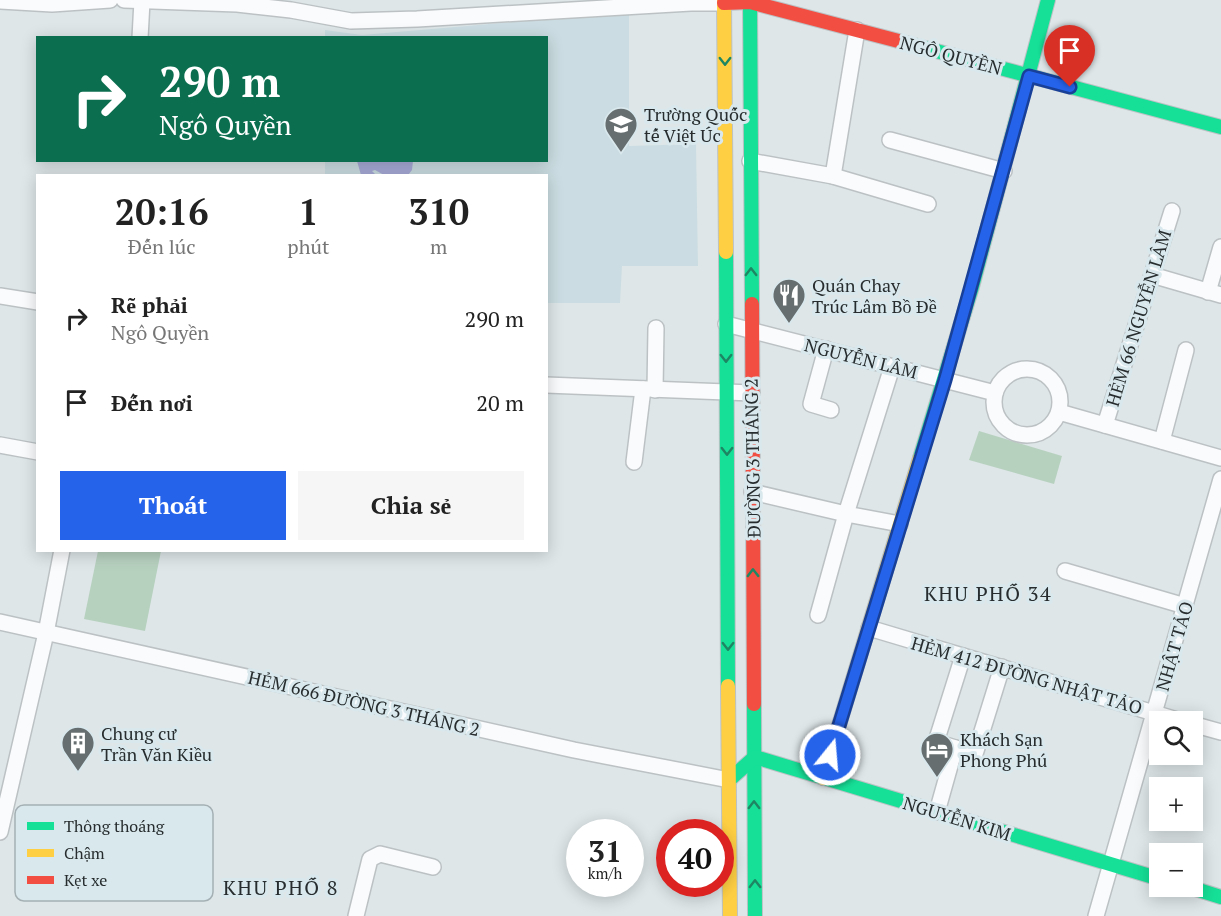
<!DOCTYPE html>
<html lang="vi">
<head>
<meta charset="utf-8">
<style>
	body { margin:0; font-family:"PT Serif",serif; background:#f6f6f6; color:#222; height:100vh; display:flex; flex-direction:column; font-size:22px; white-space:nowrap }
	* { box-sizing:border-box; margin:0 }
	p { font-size:20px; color:#767676 }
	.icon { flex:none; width:33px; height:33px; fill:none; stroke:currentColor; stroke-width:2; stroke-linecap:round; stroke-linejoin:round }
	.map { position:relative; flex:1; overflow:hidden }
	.sheet { position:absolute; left:36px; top:174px; width:512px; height:378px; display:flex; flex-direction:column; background:#fff; border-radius:0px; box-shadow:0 3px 15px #0003 }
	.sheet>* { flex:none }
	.hud { position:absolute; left:36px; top:36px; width:512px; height:126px; border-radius:0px; box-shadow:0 3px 15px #0003; background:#0b6e4f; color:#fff; overflow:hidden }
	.tools { position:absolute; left:1149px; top:711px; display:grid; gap:12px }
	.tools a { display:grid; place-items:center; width:54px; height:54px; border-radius:0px; background:#fff; box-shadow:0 3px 15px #0003; font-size:30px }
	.speed { position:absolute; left:566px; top:819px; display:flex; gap:12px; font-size:30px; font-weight:700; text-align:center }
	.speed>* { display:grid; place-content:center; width:78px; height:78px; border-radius:50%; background:#fff; box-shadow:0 3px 15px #0003; line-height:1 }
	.speed small { font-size:15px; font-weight:400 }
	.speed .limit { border:9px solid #d22; background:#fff; color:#111 }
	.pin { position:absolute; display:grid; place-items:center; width:51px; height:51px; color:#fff; margin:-62px -26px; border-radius:50% 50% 50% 0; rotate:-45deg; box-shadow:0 0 6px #0007 }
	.pin .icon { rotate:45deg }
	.me { position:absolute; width:66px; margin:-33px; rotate:17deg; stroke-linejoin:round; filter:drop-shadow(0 0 4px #0008) }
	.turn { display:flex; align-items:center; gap:21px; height:126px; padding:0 24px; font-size:27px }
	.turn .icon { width:78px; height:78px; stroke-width:2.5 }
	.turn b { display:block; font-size:42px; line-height:51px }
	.eta { display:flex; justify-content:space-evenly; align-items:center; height:102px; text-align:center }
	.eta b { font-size:36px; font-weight:600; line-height:42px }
	.primary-button { display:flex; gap:12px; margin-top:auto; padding:12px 24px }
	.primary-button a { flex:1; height:69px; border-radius:0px; background:#2563eb; color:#fff; font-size:24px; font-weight:600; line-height:69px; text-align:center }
	.primary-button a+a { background:#f6f6f6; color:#222 }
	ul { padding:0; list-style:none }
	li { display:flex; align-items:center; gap:18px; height:84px; padding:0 24px }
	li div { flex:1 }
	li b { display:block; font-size:22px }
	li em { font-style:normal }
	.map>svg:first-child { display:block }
	.built { fill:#cbdde2 }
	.green { fill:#b7d1bf }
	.water { fill:#a7aad6 }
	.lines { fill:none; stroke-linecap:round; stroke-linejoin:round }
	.street-casing { stroke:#bcc2c4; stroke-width:18 }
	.fast-casing { stroke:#bcc2c4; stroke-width:16 }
	.slow-casing { stroke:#bcc2c4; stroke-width:16 }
	.jam-casing { stroke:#bcc2c4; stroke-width:16 }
	.street { stroke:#fafbfc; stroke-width:15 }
	.fast { stroke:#16e098; stroke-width:14 }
	.slow { stroke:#ffcf43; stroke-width:14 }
	.jam { stroke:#f24e42; stroke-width:14 }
	.oneway { stroke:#1e8663 }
	.route-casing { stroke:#184099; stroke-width:15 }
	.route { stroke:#2563eb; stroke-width:10 }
	.labels { text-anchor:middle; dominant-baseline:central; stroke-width:6; stroke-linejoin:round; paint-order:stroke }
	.street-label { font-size:18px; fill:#272d2e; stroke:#d9e8ed }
	.poi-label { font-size:18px; fill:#272d2e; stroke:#d9e8ed; text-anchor:start }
	.neighbourhood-label { font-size:20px; letter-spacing:1.5px; fill:#272d2e; stroke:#d9e8ed }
	.key { fill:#d9e8ed; stroke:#a4b0b4; stroke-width:1.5 }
	.key-label { font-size:16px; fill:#272d2e }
</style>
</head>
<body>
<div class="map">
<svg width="1221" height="916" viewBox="0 0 1221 916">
	<rect width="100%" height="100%" fill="#dee6e8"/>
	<polygon class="built" points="629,12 629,146 696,144 698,266 622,266 620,303 546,303 546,176 325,175 325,161 546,160 546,38 325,38 325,30 362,35"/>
	<g class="green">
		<polygon points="979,431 1062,456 1054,484 969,460"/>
		<polygon points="98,551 161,551 145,631 84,619"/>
	</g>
	<polygon class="water" points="357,161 413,161 412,170 408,175 384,175 375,170 372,171 376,175 361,175"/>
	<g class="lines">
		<defs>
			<g id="street">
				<polyline points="124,0 237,4 291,10 351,21 417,19 691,3 724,3"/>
				<polyline points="0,1 52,4 110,0"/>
				<polyline points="140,38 142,1"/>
				<polyline points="890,140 1004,171"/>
				<polyline points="750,161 833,176 928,204"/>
				<polyline points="833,176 857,30"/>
				<polyline points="1152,275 1221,295"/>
				<polyline points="1208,292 1221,247"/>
				<polyline points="0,296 38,302"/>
				<polyline points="726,324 995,393"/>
				<polyline points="826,349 811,404 831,410"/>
				<circle cx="1027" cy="402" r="33"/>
				<polyline points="546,385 752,393"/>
				<polyline points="655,390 656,328"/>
				<polyline points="1059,412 1221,458"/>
				<polyline points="1105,425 1172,211"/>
				<polyline points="1162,441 1186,350"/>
				<polyline points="0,445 38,452"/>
				<polyline points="634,462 643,389"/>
				<polyline points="752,492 846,514 900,524"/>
				<polyline points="1065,571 1185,606"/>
				<polyline points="818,615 846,514 892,367"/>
				<polyline points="0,622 574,750 729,780"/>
				<polyline points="869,628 1184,722"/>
				<polyline points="963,656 936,742 975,754 1002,667"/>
				<polyline points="1192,724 1221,732"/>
				<polyline points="937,812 955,748"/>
				<polyline points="0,832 46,633 62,550"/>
				<polyline points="356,916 370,859 380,854 433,867"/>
				<polyline points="1096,916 1221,479"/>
			</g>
			<g id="fast">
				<polyline points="750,0 752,304"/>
				<polyline points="910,44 1221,127"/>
				<polyline points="726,252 728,686"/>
				<polyline points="920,458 972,287 1048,0"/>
				<polyline points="754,704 755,916"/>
				<polyline points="729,780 755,757 1160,879"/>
				<polyline points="1186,886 1221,897"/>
			</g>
			<g id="slow">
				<polyline points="724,0 726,252"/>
				<polyline points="728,686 730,916"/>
				<polyline points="823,778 920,458"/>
			</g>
			<g id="jam">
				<polyline points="724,3 750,2 910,44"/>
				<polyline points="752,304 754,704"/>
			</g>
		</defs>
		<use href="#street" class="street-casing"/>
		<use href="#fast" class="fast-casing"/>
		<use href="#slow" class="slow-casing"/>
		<use href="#jam" class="jam-casing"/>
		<use href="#street" class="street"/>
		<use href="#fast" class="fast"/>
		<use href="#slow" class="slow"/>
		<use href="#jam" class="jam"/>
	</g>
	<defs><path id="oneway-chevron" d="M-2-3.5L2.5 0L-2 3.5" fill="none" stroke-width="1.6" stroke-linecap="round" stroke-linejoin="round" transform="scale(1.5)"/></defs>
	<g class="oneway">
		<use href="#oneway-chevron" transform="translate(725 61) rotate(90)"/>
		<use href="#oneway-chevron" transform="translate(751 272) rotate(-90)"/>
		<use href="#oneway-chevron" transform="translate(726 358) rotate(90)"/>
		<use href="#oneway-chevron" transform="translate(727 451) rotate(90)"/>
		<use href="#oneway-chevron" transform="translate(753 573) rotate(-91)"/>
		<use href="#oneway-chevron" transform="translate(728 646) rotate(90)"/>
		<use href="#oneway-chevron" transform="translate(754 805) rotate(-90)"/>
		<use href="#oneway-chevron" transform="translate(755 884) rotate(-90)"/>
	</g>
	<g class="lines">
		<defs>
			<polyline id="route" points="830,755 945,380 1029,76 1070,87"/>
		</defs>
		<use href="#route" class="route-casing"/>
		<use href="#route" class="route"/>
	</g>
	<defs>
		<symbol id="school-pin" viewBox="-11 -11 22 30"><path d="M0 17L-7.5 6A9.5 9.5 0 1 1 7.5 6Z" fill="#676e6f" stroke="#d9e8ed"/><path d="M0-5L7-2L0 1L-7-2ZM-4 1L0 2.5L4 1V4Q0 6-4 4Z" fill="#fff"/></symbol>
		<symbol id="restaurant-pin" viewBox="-11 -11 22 30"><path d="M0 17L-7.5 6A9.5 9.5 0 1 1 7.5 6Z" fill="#676e6f" stroke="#d9e8ed"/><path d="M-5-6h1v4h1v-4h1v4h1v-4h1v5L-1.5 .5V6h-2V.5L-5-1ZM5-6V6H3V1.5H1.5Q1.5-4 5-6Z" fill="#fff"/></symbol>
		<symbol id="building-pin" viewBox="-11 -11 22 30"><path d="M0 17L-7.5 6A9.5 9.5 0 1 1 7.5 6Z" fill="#676e6f" stroke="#d9e8ed"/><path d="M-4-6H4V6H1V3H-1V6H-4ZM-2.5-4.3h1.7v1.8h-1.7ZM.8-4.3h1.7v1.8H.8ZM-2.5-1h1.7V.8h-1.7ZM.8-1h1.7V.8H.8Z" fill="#fff"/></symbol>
		<symbol id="hotel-pin" viewBox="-11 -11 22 30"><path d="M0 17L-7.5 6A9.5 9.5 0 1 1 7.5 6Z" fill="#676e6f" stroke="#d9e8ed"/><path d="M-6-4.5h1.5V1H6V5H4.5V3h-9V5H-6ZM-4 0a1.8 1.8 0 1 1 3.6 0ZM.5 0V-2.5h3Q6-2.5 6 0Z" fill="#fff"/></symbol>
	</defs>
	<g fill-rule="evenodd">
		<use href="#school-pin" x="602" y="105" width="38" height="52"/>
		<use href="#restaurant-pin" x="770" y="276" width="38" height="52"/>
		<use href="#building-pin" x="59" y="724" width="38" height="52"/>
		<use href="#hotel-pin" x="918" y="730" width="38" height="52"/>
	</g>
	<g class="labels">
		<g class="street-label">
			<text transform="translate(951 55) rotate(15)">NGÔ QUYỀN</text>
			<text transform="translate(1138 318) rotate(-73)">HẺM 66 NGUYỄN LÂM</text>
			<text transform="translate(861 358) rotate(14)">NGUYỄN LÂM</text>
			<text transform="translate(752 458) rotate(-91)">ĐƯỜNG 3 THÁNG 2</text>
			<text transform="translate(1174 646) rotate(-74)">NHẬT TẢO</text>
			<text transform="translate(1027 675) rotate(16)">HẺM 412 ĐƯỜNG NHẬT TẢO</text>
			<text transform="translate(364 703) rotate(13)">HẺM 666 ĐƯỜNG 3 THÁNG 2</text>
			<text transform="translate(957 818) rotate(17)">NGUYỄN KIM</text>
		</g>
		<g class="poi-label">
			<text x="644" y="114">Trường Quốc<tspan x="644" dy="21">tế Việt Úc</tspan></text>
			<text x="812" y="285">Quán Chay<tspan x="812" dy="21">Trúc Lâm Bồ Đề</tspan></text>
			<text x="101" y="733">Chung cư<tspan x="101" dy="21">Trần Văn Kiều</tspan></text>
			<text x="960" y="739">Khách Sạn<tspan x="960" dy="21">Phong Phú</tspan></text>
		</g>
		<g class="neighbourhood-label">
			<text x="988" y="593">KHU PHỐ 34</text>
			<text x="281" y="887">KHU PHỐ 8</text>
		</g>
	</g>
	<rect x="15" y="805" width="198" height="96" rx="9" class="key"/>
	<rect x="27" y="822" width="27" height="8" fill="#16e098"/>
	<rect x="27" y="849" width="27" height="8" fill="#ffcf43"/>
	<rect x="27" y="876" width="27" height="8" fill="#f24e42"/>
	<g class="key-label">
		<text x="64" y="832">Thông thoáng</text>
		<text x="64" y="859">Chậm</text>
		<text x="64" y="886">Kẹt xe</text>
	</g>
</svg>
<div class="tools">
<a><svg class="icon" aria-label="search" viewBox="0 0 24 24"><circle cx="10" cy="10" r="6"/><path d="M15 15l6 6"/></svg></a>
<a>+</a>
<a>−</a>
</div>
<div class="speed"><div>31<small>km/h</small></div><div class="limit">40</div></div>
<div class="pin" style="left:1070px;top:87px;background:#d93025"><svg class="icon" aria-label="arrive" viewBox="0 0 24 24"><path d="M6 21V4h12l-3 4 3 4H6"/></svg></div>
<svg class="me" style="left:830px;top:755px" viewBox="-20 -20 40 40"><circle r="17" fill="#2563eb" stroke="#fff" stroke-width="3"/><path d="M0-11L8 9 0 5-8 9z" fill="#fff"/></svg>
<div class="hud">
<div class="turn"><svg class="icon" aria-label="right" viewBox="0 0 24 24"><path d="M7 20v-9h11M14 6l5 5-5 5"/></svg><div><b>290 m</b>Ngô Quyền</div></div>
</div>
<section class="sheet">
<div class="eta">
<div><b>20:16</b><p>Đến lúc</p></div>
<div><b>1</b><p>phút</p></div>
<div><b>310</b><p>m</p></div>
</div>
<ul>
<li><svg class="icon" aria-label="right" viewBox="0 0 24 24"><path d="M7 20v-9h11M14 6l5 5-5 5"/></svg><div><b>Rẽ phải</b><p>Ngô Quyền</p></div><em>290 m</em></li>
<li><svg class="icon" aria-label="arrive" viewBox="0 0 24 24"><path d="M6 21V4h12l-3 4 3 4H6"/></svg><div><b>Đến nơi</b></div><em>20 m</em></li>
</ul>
<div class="primary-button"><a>Thoát</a><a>Chia sẻ</a></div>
</section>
</div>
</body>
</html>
